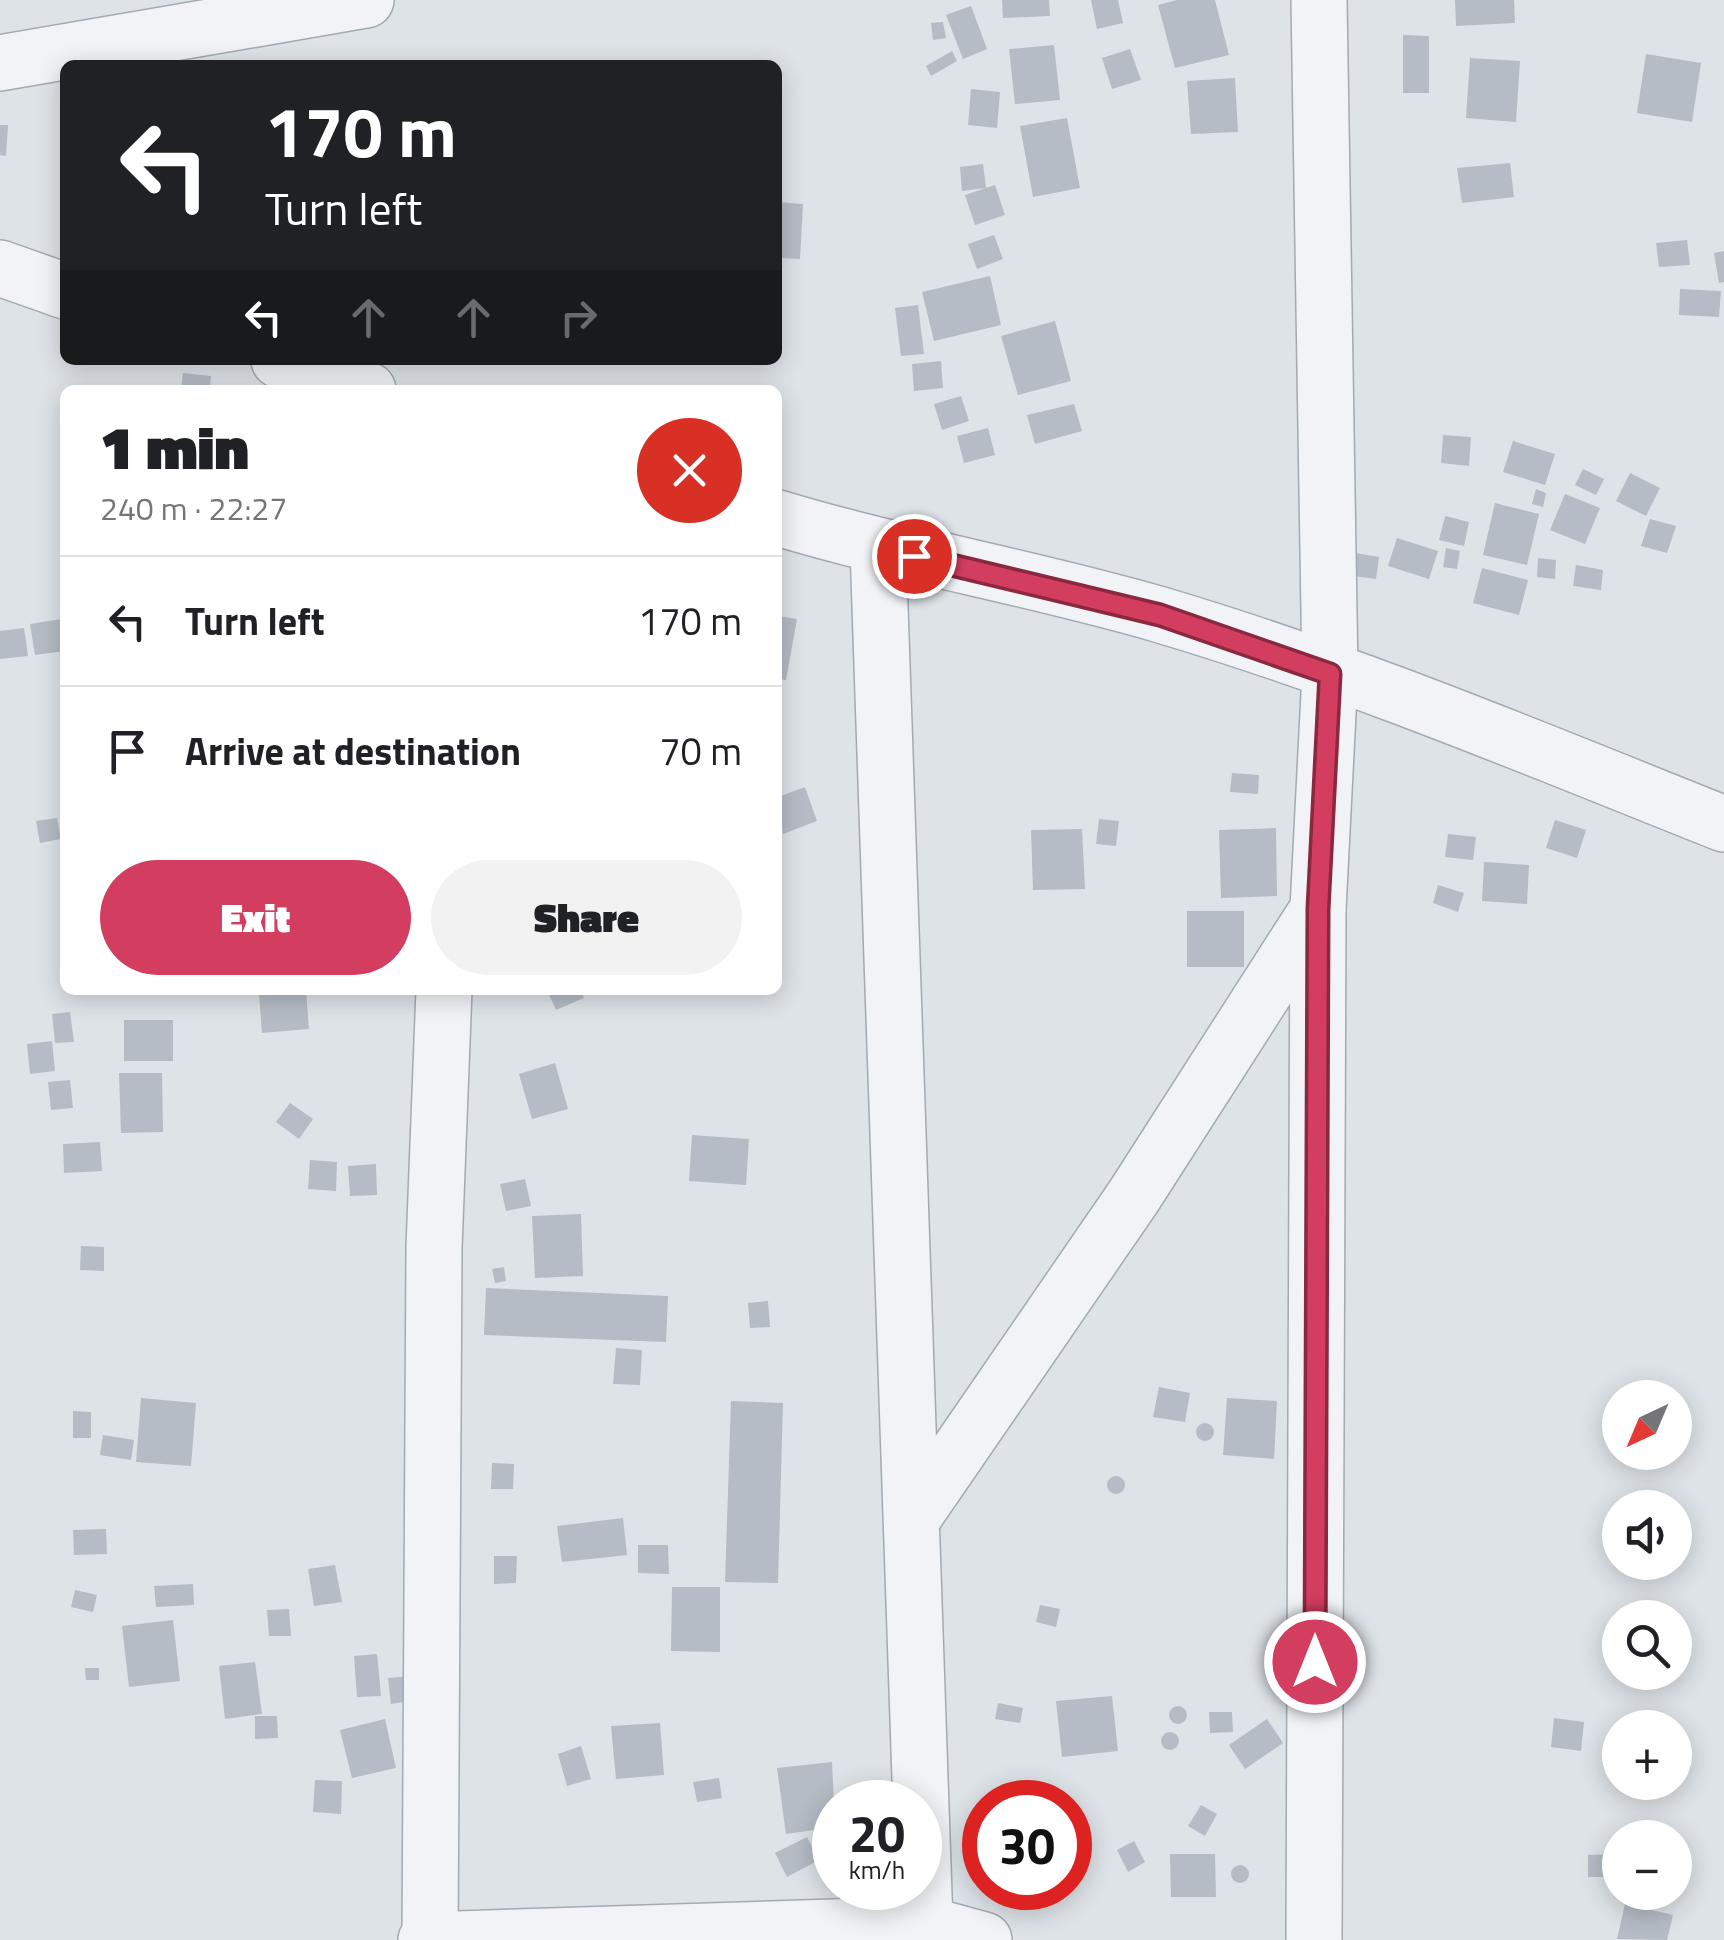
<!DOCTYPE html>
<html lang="en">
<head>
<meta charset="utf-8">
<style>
	body { margin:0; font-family:"Titillium Web",sans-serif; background:#f2f2f2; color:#202124; height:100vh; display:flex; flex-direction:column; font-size:38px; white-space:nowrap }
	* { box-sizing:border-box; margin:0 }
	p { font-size:32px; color:#757577 }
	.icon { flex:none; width:55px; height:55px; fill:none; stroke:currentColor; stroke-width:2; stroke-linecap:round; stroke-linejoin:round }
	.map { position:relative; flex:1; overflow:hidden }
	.side { position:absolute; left:60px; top:385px; width:722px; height:610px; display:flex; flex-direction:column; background:#fff; border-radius:15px; box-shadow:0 5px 25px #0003 }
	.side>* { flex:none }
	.banner { position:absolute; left:60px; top:60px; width:722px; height:305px; border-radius:15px; box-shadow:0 5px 25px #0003; background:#202124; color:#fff; overflow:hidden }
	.needle { width:65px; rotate:224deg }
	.tools { position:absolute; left:1602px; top:1380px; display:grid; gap:20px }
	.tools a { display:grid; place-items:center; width:90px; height:90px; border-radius:50%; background:#fff; box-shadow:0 5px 25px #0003; font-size:50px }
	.speed { position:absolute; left:812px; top:1780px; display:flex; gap:20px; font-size:50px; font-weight:700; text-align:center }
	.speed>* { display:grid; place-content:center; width:130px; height:130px; border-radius:50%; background:#fff; box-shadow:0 5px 25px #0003; line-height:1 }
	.speed small { font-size:25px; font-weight:400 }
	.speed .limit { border:15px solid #d22; background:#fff; color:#111 }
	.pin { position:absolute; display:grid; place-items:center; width:85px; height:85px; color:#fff; margin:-42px; border:5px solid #fff; border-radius:50%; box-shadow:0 2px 10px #0007 }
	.me { position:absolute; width:110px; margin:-55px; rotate:0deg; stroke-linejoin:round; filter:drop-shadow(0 0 8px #0008) }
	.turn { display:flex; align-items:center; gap:35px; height:210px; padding:0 40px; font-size:45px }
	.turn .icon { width:130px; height:130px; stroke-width:2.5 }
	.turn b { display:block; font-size:70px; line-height:85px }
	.lanes { display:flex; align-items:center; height:95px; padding:0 40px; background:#0003; justify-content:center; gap:50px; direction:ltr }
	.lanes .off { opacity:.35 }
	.round { display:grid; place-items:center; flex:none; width:105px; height:105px; border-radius:52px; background:#f2f2f2 }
	.summary { display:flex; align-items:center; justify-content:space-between; height:170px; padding:0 40px }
	h1 { font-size:60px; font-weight:800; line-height:75px }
	.primary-button { display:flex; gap:20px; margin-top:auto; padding:20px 40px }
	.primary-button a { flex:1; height:115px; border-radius:60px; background:#d33d5f; color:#fff; font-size:40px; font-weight:800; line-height:115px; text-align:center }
	.primary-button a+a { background:#f2f2f2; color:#202124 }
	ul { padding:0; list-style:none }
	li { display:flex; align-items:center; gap:30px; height:130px; padding:0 40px; border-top:2px solid #e0e0e0 }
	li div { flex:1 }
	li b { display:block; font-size:38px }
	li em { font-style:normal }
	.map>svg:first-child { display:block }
	.building { fill:#b5bcc5 }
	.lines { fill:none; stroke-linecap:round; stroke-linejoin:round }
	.minor-casing { stroke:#a3aab2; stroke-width:58 }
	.minor { stroke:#f1f3f6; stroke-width:55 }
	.route-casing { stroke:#89283e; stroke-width:25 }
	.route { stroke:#d33d5f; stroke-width:18 }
</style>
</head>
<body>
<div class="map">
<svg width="1724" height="1940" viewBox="0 0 1724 1940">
	<rect width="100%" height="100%" fill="#dee3e8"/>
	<g class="building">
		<polygon points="1002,0 1049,0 1050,16 1003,18"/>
		<polygon points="1091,0 1118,0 1123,23 1097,29"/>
		<polygon points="1177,0 1215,0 1229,55 1175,68 1158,5"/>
		<polygon points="1455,0 1514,0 1515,23 1456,26"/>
		<polygon points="971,6 987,49 963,59 946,15"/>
		<polygon points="943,22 946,38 933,40 931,23"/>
		<polygon points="1403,35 1429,36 1429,93 1403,93"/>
		<polygon points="1054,45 1060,100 1015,104 1009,49"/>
		<polygon points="1130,49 1141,80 1112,89 1102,58"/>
		<polygon points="952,51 957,61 931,76 926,66"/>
		<polygon points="1646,54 1701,63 1692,122 1637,113"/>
		<polygon points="1470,58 1520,61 1516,122 1466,118"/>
		<polygon points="1235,78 1238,132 1191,134 1187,81"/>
		<polygon points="971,89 1000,92 997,128 968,125"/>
		<polygon points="1067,118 1080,188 1033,197 1020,126"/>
		<polygon points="0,125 8,125 6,156 0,155"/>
		<polygon points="1510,163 1514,197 1462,203 1457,168"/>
		<polygon points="983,164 986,188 962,191 960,167"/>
		<polygon points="995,185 1005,215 975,225 965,195"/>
		<polygon points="778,202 803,204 800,259 778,258"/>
		<polygon points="994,235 1003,259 977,269 968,244"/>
		<polygon points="1687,240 1690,265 1659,267 1656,243"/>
		<polygon points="1724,251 1724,282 1719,283 1714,253"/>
		<polygon points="990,276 1001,325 934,341 922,292"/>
		<polygon points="1680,289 1721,291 1719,317 1679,315"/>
		<polygon points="918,305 924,354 901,356 895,308"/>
		<polygon points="1055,321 1071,381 1018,395 1001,336"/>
		<polygon points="941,361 943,388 914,391 912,364"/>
		<polygon points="183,373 211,376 210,390 181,390"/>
		<polygon points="961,396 969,421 942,430 934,404"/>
		<polygon points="1074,404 1082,431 1035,444 1027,415"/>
		<polygon points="988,428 995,455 964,463 957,436"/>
		<polygon points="1443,435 1471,437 1469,466 1441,463"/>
		<polygon points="1513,441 1555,454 1545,485 1503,472"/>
		<polygon points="1583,469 1604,479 1596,495 1575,485"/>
		<polygon points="1630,473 1660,488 1646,516 1616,501"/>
		<polygon points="1536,489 1546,493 1543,507 1532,504"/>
		<polygon points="1565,494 1600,508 1585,544 1550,530"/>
		<polygon points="1495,503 1539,514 1527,565 1483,555"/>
		<polygon points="1445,516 1469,522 1464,546 1439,540"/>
		<polygon points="1650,519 1676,526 1667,553 1641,546"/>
		<polygon points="1397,538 1438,551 1429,579 1388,566"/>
		<polygon points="1446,548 1460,551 1457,569 1443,567"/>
		<polygon points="1355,553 1379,557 1376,579 1353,576"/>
		<polygon points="1538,558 1556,560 1555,579 1537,577"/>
		<polygon points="1576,565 1603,570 1601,590 1573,586"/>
		<polygon points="1482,568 1528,580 1519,615 1473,603"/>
		<polygon points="778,616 797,619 786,680 778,679"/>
		<polygon points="62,619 65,651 35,655 30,624"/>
		<polygon points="24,628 28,656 0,659 0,631"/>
		<polygon points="1232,773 1259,775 1258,794 1230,792"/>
		<polygon points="805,787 817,821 783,834 778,797"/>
		<polygon points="57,818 61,839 40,843 36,821"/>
		<polygon points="1099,819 1119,821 1116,846 1096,844"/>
		<polygon points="1555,820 1586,830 1577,858 1546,848"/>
		<polygon points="1276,828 1277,896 1221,898 1219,830"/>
		<polygon points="1082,829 1085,889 1033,890 1031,830"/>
		<polygon points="1448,834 1476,837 1473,860 1445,857"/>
		<polygon points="1484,862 1529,865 1527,904 1482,901"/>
		<polygon points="1438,885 1464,893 1458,912 1433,903"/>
		<rect x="1187" y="911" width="57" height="56"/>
		<polygon points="306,990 309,1029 262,1033 259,994"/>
		<polygon points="547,990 580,990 584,998 556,1010"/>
		<polygon points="70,1012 74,1042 55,1043 52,1014"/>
		<rect x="124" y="1020" width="49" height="41"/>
		<polygon points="52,1041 55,1071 30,1074 27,1044"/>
		<polygon points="555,1063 568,1109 532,1119 519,1074"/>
		<polygon points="119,1073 162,1073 163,1132 121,1133"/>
		<polygon points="70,1080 73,1108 51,1110 48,1082"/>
		<polygon points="290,1103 313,1119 299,1139 276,1122"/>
		<polygon points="692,1135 749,1139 746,1185 689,1181"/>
		<polygon points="100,1142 102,1171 64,1173 63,1144"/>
		<polygon points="310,1160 337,1162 336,1191 308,1189"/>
		<polygon points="376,1164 377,1195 350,1196 348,1166"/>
		<polygon points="525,1179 531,1206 506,1211 500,1184"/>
		<polygon points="581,1214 583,1276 535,1278 532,1216"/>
		<polygon points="81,1246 104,1247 104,1271 80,1270"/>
		<polygon points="504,1267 506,1281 495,1283 492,1269"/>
		<polygon points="486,1288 668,1296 666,1342 484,1335"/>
		<polygon points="768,1301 770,1327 750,1328 748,1303"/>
		<polygon points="616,1348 642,1350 640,1385 613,1384"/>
		<polygon points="1159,1387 1190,1393 1185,1422 1153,1417"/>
		<polygon points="141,1398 196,1403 191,1466 136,1462"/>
		<polygon points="1227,1398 1277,1401 1274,1459 1223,1455"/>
		<polygon points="731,1401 783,1403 778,1583 725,1582"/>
		<polygon points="73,1411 91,1412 91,1438 73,1438"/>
		<circle cx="1205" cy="1432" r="9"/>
		<polygon points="103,1435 134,1440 131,1460 100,1455"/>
		<polygon points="492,1463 514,1464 513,1489 491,1489"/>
		<circle cx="1116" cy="1485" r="9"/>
		<polygon points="623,1518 627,1555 562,1562 557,1526"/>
		<polygon points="106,1529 107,1554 74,1555 73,1530"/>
		<polygon points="638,1545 668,1545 669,1574 638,1573"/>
		<polygon points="494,1556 517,1556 516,1583 494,1584"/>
		<polygon points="335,1565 342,1602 314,1606 308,1569"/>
		<polygon points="193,1584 194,1605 156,1607 154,1586"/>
		<polygon points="672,1587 720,1587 720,1652 671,1651"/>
		<polygon points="75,1590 97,1595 93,1612 71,1607"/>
		<polygon points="1040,1605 1060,1609 1056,1627 1036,1622"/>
		<polygon points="289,1609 291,1636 269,1636 267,1610"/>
		<polygon points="173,1620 180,1681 129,1687 122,1626"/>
		<polygon points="377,1654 381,1696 357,1697 354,1656"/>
		<polygon points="255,1662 262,1714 225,1719 219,1666"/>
		<polygon points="85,1668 99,1668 99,1680 86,1680"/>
		<polygon points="413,1676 416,1700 391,1704 388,1678"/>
		<polygon points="1112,1696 1118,1751 1062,1757 1056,1701"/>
		<polygon points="998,1703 1023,1708 1020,1723 995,1719"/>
		<circle cx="1178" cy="1715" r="9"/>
		<polygon points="1209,1712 1232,1712 1233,1732 1210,1733"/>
		<polygon points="255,1716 277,1716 278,1738 255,1739"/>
		<polygon points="1554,1718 1584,1722 1581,1751 1551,1747"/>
		<polygon points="385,1719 396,1768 352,1778 340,1730"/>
		<polygon points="1267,1719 1283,1743 1245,1769 1229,1745"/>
		<polygon points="660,1723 664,1775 616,1779 611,1726"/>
		<circle cx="1170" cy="1741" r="9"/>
		<polygon points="1617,1738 1620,1739 1620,1772 1609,1769"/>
		<polygon points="581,1746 591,1779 567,1786 558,1754"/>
		<polygon points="1675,1748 1692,1754 1682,1783 1675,1780"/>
		<polygon points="832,1762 835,1827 786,1834 777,1768"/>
		<polygon points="719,1778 722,1798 697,1802 693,1782"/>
		<polygon points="315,1780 342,1781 341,1814 313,1812"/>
		<polygon points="1201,1805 1217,1814 1205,1836 1188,1826"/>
		<polygon points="807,1837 819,1860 787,1877 775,1853"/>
		<polygon points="1134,1841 1145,1862 1128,1872 1117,1850"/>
		<polygon points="1170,1854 1215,1854 1216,1897 1171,1897"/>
		<polygon points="1614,1854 1614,1877 1588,1877 1588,1855"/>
		<circle cx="1240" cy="1874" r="9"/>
		<polygon points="1625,1904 1673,1915 1667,1940 1617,1939"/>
	</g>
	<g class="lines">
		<defs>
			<g id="minor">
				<polyline points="0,63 366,0"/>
				<polyline points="0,268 65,291"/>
				<polyline points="279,360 368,390"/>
				<path d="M778 518C904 556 1035 578 1161 615 1353 672 1538 750 1724 824"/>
				<polyline points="878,548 925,1924"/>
				<polyline points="912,1519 1134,1196 1318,909 1330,674 1319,0"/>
				<polyline points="426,1940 925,1924 984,1940"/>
				<polyline points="430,1940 434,1248 444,990"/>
				<polyline points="1314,1940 1318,909"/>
			</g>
		</defs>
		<use href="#minor" class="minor-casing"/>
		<use href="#minor" class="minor"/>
	</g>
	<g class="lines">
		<defs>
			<polyline id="route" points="914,556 1160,615 1330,674 1318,909 1315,1662"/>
		</defs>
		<use href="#route" class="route-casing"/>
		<use href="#route" class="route"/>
	</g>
</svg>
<div class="tools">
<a><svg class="needle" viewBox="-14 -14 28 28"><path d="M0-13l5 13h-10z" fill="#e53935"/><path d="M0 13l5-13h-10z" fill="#757577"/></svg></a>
<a><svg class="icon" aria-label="sound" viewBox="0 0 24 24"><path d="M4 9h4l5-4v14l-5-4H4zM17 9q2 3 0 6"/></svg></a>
<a><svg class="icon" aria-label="search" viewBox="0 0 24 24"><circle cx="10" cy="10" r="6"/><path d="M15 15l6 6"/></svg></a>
<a>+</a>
<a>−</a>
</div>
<div class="speed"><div>20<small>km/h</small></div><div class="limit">30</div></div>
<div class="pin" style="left:914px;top:556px;background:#d93025"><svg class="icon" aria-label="arrive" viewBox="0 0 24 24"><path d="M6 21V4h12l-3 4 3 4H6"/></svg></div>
<svg class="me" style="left:1315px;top:1662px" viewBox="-20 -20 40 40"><circle r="17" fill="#d33d5f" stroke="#fff" stroke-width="3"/><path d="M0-11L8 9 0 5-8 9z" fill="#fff"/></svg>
<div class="banner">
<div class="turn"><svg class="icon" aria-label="left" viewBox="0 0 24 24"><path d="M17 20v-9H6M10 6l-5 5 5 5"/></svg><div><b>170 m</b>Turn left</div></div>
<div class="lanes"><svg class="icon" aria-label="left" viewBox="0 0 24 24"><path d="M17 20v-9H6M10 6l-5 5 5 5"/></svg><svg class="icon off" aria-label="ahead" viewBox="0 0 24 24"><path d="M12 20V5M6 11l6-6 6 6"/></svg><svg class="icon off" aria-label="ahead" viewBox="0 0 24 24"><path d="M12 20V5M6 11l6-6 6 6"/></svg><svg class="icon off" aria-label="right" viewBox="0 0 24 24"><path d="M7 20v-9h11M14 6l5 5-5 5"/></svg></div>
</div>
<section class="side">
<div class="summary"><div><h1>1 min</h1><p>240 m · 22:27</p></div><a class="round" style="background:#d93025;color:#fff"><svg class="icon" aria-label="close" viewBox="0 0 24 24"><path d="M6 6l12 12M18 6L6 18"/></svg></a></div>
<ul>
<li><svg class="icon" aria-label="left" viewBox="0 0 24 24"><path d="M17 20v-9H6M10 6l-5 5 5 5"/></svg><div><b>Turn left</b></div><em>170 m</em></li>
<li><svg class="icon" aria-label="arrive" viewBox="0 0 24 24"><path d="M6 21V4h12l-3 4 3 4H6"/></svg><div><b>Arrive at destination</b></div><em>70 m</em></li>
</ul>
<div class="primary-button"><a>Exit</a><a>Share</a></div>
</section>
</div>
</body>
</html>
